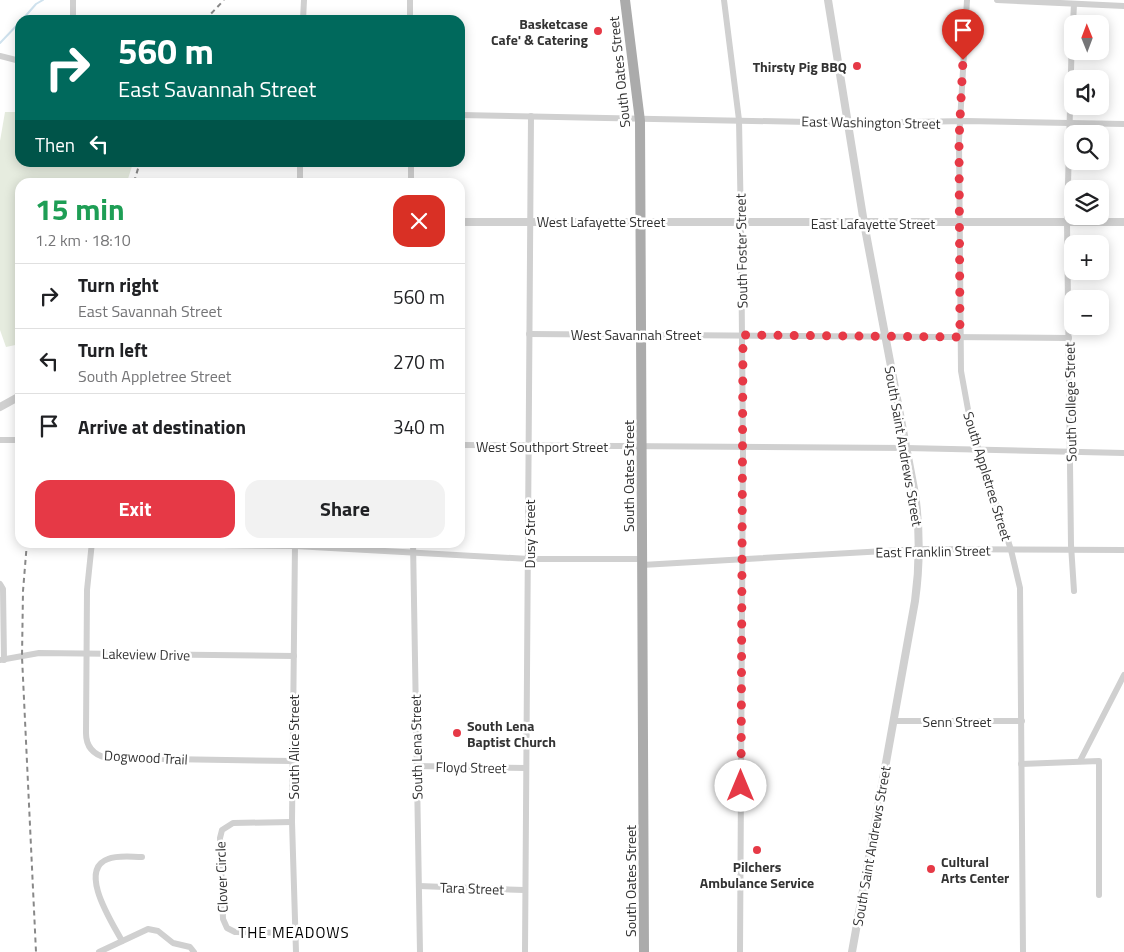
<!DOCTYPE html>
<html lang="en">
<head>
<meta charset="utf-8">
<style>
	body { margin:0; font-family:"Titillium Web",sans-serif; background:#f2f2f2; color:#202124; height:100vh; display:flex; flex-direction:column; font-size:19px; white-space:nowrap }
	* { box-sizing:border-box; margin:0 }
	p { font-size:16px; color:#757577 }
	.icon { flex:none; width:28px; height:28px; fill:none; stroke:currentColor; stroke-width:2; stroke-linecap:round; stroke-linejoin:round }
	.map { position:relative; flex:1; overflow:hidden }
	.drawer { position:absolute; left:15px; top:178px; width:450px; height:370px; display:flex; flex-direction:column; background:#fff; border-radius:15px; box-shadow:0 2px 12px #0003 }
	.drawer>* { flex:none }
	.top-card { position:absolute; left:15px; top:15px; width:450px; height:152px; border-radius:15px; box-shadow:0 2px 12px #0003; background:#00695c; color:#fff; overflow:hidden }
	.needle { width:32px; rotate:359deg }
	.tools { position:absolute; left:1064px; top:15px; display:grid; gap:10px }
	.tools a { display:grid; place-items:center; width:45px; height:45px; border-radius:10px; background:#fff; box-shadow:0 2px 12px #0003; font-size:25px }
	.pin { position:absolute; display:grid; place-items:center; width:42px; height:42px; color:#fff; margin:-51px -21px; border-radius:50% 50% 50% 0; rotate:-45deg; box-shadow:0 0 5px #0007 }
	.pin .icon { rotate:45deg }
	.me { position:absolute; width:55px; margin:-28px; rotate:0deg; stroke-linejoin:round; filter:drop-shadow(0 0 4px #0008) }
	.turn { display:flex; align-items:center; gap:18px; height:105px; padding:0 20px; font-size:22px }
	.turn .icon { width:65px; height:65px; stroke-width:2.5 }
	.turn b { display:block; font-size:35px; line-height:42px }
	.then { display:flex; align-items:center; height:48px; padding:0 20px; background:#0003; gap:10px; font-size:19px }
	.round { display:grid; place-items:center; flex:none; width:52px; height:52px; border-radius:15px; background:#f2f2f2 }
	.head { display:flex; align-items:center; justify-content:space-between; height:85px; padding:0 20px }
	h1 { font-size:30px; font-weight:700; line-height:38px; color:#1e9e55 }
	.primary-button { display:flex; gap:10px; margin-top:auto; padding:10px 20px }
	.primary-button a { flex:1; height:58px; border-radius:15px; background:#e63946; color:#fff; font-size:20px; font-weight:700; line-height:58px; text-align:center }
	.primary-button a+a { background:#f2f2f2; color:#202124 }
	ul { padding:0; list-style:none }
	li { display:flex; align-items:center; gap:15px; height:65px; padding:0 20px; border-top:1px solid #e0e0e0 }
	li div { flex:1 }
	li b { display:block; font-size:19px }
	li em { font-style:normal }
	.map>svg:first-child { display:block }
	.green { fill:#e6ecdf }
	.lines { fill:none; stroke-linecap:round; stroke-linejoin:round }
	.stream { stroke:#cfe2ee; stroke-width:2 }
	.minor { stroke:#d0d0d0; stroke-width:6 }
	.tertiary { stroke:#d0d0d0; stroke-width:8 }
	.primary { stroke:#ababab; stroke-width:10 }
	.rail { stroke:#888; stroke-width:2; stroke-dasharray:5 4; stroke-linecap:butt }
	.route { stroke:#e63946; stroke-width:9; stroke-dasharray:0 16.2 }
	.poi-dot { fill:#e63946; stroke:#fff; stroke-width:2 }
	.labels { text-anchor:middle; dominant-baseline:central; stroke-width:5; stroke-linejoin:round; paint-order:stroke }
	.poi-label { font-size:14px; font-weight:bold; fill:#333; stroke:#fff; text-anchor:end }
	.street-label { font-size:14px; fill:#333; stroke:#fff }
	.neighbourhood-label { font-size:15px; letter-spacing:1px; fill:#000; stroke:#fff }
</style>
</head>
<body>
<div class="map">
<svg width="1124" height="952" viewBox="0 0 1124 952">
	<rect width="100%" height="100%" fill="#fff"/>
	<polygon class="green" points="5,112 20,112 20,162 133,163 127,182 20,182 20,344 6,347 0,330 0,141"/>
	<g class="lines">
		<g class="stream">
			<polyline points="22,20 36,4 43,0"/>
			<polyline points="0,43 20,22"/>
		</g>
		<g class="minor">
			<polyline points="410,0 410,20"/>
			<polyline points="724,0 739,120 741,227 743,448 740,952"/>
			<polyline points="967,0 959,140 961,371 971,426 1011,550 1020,588 1023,952"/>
			<polyline points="997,0 1124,6"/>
			<polyline points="73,20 73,0"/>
			<polyline points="303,20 304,0"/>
			<polyline points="1073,24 1074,4"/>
			<polyline points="1072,33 1067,222 1071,545 1074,591"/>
			<polyline points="0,56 20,61"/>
			<polyline points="460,115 856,123 966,121 1124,124"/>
			<polyline points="411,162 411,182"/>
			<polyline points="300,182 300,162"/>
			<polyline points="529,334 1069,338"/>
			<polyline points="0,440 20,440"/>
			<polyline points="460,445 906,448 1124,453"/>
			<path d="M92 542 87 590 86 733C86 747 94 755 107 758L292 761"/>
			<polyline points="413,542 420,952"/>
			<polyline points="92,543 295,546 529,559 643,559"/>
			<polyline points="295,544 292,822 296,952"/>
			<polyline points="642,565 920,549 1124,550"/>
			<polyline points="0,584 3,589 4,660"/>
			<polyline points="0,660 39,653 294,656"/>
			<polyline points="893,721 1022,721"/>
			<polyline points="1080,761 1124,675"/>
			<polyline points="1021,764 1099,761 1099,895"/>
			<polyline points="417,766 526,768"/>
			<polyline points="292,822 233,823 222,830 220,838 223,919 227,928 235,932 295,933"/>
			<polyline points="419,886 524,890"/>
			<path d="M122 941C113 924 77 870 108 859 118 855 131 857 142 857"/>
			<polyline points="99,952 148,929 158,931 173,943 190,947 194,952"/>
			<polyline points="525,952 531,116"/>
		</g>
		<g class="tertiary">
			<path d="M828 0 864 223 915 494C920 530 920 565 915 601L852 952"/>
			<polyline points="460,222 1124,222"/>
			<polyline points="0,407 20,396"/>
		</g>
		<polyline class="primary" points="625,0 640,121 644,952"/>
		<g class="rail">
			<polyline points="205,20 224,0"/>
			<polyline points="134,182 140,162"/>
			<polyline points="27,542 23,591 22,657 36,952"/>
		</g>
	</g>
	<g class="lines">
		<polyline class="route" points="741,786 743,335 960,337 959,140 963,60"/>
	</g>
	<g class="poi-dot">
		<circle cx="598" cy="31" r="5"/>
		<circle cx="857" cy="66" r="5"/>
		<circle cx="457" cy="733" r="5"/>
		<circle cx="757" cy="850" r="5"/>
		<circle cx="931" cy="869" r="5"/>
	</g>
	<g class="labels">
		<g class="poi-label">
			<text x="588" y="23">Basketcase<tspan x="588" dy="16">Cafe' &amp; Catering</tspan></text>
			<text x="847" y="66">Thirsty Pig BBQ</text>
			<text x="467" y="725" text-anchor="start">South Lena<tspan x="467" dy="16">Baptist Church</tspan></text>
			<text x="941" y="861" text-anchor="start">Cultural<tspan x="941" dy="16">Arts Center</tspan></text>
			<text x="757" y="866" text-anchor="middle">Pilchers<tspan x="757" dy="16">Ambulance Service</tspan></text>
		</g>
		<g class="street-label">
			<text transform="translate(619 72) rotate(-96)">South Oates Street</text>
			<text transform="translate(871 122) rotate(1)">East Washington Street</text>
			<text x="601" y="221">West Lafayette Street</text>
			<text x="873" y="223">East Lafayette Street</text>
			<text transform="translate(741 251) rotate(-91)">South Foster Street</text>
			<text x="636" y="334">West Savannah Street</text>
			<text transform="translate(1070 402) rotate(-91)">South College Street</text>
			<text x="542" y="446">West Southport Street</text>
			<text transform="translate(904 446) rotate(80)">South Saint Andrews Street</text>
			<text transform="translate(628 476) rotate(-90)">South Oates Street</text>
			<text transform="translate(988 476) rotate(73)">South Appletree Street</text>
			<text transform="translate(529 534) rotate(-90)">Dusy Street</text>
			<text transform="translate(933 551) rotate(-1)">East Franklin Street</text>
			<text transform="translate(146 654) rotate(1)">Lakeview Drive</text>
			<text x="957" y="721">Senn Street</text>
			<text transform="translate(293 747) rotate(-90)">South Alice Street</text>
			<text transform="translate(416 747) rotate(-91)">South Lena Street</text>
			<text transform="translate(146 757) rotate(3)">Dogwood Trail</text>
			<text transform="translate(471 767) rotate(1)">Floyd Street</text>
			<text transform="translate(871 846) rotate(-80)">South Saint Andrews Street</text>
			<text transform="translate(221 877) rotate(-92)">Clover Circle</text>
			<text transform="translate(630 881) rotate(-90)">South Oates Street</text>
			<text transform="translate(472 888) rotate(2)">Tara Street</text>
		</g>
		<g class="neighbourhood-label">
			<text x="294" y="932">THE MEADOWS</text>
		</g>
	</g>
</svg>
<div class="tools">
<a><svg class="needle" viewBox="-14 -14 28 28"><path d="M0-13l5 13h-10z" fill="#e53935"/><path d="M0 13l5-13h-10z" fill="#757577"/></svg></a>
<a><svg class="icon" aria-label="sound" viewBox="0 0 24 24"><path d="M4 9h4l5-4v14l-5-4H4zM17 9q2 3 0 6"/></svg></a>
<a><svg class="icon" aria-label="search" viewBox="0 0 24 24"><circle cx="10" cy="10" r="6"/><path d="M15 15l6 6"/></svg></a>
<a><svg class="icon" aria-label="layers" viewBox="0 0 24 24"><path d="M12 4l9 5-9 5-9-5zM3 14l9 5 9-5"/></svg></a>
<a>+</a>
<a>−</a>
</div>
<div class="pin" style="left:963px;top:60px;background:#d93025"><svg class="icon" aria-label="arrive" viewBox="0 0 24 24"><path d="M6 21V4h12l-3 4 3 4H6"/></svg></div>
<svg class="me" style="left:741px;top:786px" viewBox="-20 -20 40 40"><circle r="19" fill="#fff"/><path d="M0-13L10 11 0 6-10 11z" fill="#e63946"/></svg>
<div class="top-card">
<div class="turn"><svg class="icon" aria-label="right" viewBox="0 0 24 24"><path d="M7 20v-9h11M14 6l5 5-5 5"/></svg><div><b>560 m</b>East Savannah Street</div></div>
<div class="then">Then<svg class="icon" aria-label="left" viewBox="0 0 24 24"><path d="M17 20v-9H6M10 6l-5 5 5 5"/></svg></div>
</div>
<section class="drawer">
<div class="head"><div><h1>15 min</h1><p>1.2 km · 18:10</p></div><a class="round" style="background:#d93025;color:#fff"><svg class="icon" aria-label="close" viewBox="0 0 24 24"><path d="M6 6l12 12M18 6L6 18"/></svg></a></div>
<ul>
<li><svg class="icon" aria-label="right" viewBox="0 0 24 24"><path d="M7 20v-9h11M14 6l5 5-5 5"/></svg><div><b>Turn right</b><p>East Savannah Street</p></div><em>560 m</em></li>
<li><svg class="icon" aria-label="left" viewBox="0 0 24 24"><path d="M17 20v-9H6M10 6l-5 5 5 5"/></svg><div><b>Turn left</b><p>South Appletree Street</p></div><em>270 m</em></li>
<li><svg class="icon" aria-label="arrive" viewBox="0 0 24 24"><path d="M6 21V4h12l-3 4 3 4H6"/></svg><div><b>Arrive at destination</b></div><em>340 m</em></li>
</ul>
<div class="primary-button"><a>Exit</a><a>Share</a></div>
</section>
</div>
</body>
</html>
